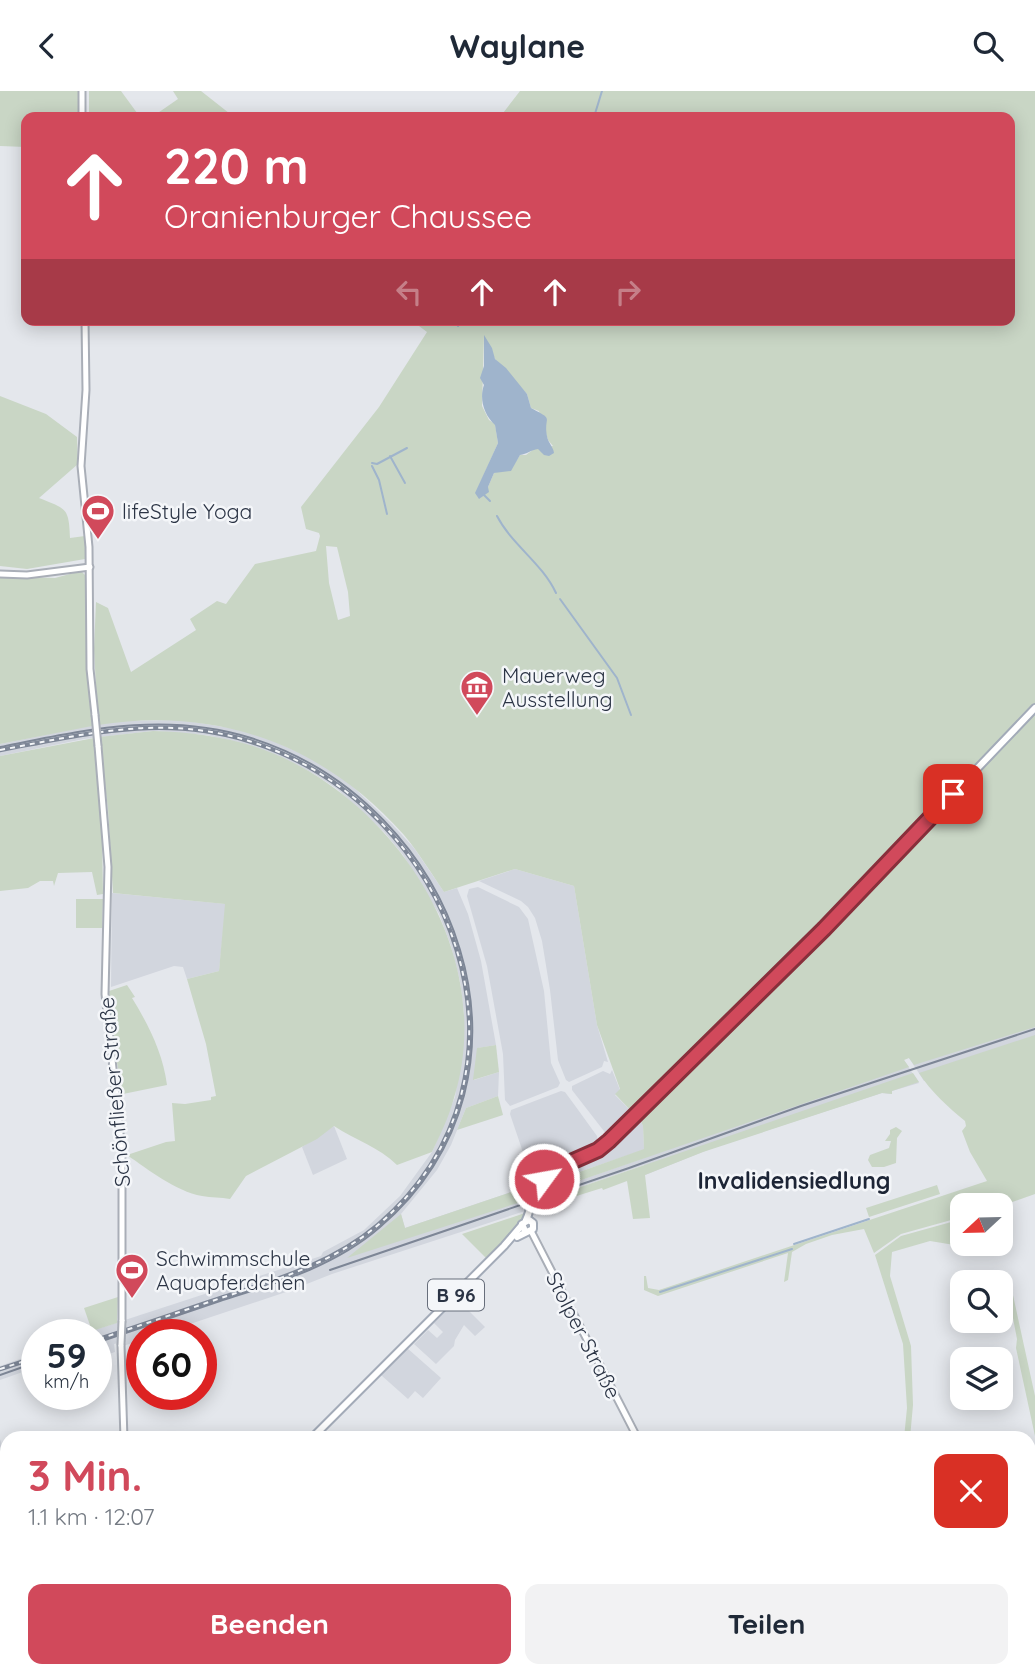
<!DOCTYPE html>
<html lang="de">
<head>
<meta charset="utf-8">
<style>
	body { margin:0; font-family:Quicksand,sans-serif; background:#f2f2f3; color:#1f2937; height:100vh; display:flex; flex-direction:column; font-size:26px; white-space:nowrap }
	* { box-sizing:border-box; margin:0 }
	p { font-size:23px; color:#747a83 }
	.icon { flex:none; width:38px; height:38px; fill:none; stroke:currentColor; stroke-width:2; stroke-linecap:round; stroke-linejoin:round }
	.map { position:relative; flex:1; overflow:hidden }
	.drawer { position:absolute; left:0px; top:1340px; width:1036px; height:247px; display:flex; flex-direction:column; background:#fff; border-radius:21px 21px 0 0; box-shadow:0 4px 18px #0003 }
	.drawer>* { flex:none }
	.hud { position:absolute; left:21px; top:21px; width:994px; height:214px; border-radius:14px; box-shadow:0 4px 18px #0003; background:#d1495b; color:#fff; overflow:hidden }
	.needle { width:46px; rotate:248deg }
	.tools { position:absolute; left:950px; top:1102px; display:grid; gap:14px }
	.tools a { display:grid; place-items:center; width:63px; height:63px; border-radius:14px; background:#fff; box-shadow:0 4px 18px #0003; font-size:35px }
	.speed { position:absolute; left:21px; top:1228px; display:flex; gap:14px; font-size:35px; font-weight:700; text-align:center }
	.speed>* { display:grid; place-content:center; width:91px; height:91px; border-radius:50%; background:#fff; box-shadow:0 4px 18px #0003; line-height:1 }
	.speed small { font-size:18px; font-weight:400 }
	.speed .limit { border:10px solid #d22; background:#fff; color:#111 }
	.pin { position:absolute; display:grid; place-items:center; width:60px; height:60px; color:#fff; margin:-30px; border-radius:14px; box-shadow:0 4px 10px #0006 }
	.me { position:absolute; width:77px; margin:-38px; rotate:58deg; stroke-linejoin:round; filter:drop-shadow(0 0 5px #0008) }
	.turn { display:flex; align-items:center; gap:24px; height:147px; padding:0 28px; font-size:32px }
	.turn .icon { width:91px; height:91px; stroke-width:2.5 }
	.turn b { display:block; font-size:49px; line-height:60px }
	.lanes { display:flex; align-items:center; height:66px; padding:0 28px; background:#0003; justify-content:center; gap:35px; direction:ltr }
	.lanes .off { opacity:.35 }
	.round { display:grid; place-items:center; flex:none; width:74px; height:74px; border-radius:14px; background:#f2f2f3 }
	.overview { display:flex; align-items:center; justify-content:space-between; height:119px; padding:0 28px }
	h1 { font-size:42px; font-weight:700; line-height:52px; color:#d1495b }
	.primary-button { display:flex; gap:14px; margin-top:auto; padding:14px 28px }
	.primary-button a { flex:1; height:80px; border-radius:14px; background:#d1495b; color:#fff; font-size:28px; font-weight:700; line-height:80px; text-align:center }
	.primary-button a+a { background:#f2f2f3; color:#1f2937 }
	header { display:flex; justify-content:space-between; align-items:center; height:91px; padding:0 28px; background:#fff; font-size:32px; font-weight:700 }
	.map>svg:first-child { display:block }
	.built { fill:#d2d6de }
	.green { fill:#c9d6c5; fill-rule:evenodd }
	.water { fill:#9fb4cc }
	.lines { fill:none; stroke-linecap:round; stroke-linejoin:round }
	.stream { stroke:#9fb4cc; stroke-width:2 }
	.secondary-casing { stroke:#a9aeb7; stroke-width:9 }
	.primary-casing { stroke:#a3abb8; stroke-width:10 }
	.secondary { stroke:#fff; stroke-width:5 }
	.primary { stroke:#fff; stroke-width:6 }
	.tram { stroke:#7d8696; stroke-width:2 }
	.rail-casing { stroke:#7d8696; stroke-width:4.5 }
	.rail { stroke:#f4f6f9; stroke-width:2; stroke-dasharray:5; stroke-linecap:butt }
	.secondary-bridge-casing { stroke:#a9aeb7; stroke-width:9; stroke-linecap:butt }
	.secondary-bridge { stroke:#fff; stroke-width:5 }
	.route-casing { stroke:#882f3b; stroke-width:18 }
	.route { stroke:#d1495b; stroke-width:12 }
	.labels { text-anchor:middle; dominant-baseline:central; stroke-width:5; stroke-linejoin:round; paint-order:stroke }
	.shield { fill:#f4f6f9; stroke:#676e7b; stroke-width:2 }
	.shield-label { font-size:19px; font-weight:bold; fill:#2b3445 }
	.poi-label { font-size:21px; fill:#2b3445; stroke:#f4f6f9; text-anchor:start }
	.street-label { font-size:21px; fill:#2b3445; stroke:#f4f6f9 }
	.neighbourhood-label { font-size:23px; font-weight:bold; fill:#1d2536; stroke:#f4f6f9 }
</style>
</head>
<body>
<header><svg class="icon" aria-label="back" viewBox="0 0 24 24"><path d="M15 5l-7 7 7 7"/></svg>Waylane<svg class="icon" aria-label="search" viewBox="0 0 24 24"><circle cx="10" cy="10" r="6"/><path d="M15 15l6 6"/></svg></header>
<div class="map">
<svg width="1035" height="1587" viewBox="0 0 1035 1587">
	<rect width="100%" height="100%" fill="#e4e7ec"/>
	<g class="built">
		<polygon points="182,629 236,638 265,646 317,670 347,690 392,733 414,757 444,801 457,797 468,823 481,870 496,954 478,957 474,989 499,981 498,1005 466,1017 451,1054 437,1079 401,1123 405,1137 526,1096 525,1120 332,1183 289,1200 157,1244 142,1244 142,1249 126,1254 125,1250 114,1253 115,1261 97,1267 96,1244 79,1244 321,1165 323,1161 364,1139 400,1105 432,1061 455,1006 463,955 464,922 460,890 451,855 439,823 403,764 384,741 337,698 314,683 289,670 233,650 206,644 153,640 84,648 0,665 0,653 83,636 120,630"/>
		<polygon points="515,778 574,795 597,934 608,971 604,970 602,976 569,991 566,989 558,969 550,899 542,850 535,827 528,816 521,810 479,790"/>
		<polygon points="478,796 519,816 528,828 544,900 551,972 560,992 558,996 510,1015 505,1009 503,963 487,875 467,805 469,798"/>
		<polygon points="112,802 226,813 219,880 187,888 183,876 174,875 111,896"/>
		<polygon points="1035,927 1035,953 924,990 909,967"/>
		<polygon points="904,969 919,992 892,1000 892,1003 882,1002 710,1058 645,1084 644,1074 537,1111 538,1104 644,1067 643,1059 550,1091 549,1088 606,1059 640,1027 643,1035 644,1057"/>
		<polygon points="612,979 620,999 615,1004 633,1022 613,1041 607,1044 572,999 572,995 603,980 610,983"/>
		<polygon points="561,1000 565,1001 576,1016 597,1045 598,1053 546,1076 533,1085 529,1079 510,1023 511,1019"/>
		<polygon points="334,1035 347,1068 313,1084 302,1056"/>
		<polygon points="458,1209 485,1236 475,1245 464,1234 455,1249 454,1255 436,1273 414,1253 428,1239 437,1247 443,1241 434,1232"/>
		<polygon points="407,1257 441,1287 423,1307 415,1300 408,1308 381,1284"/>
		<polygon points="37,1262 37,1276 0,1289 0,1275"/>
		<polygon points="0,1348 3,1357 7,1356 7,1467 0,1457"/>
	</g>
	<g class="green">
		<polygon points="0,0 79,0 79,26 26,26 26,56 0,55"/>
		<polygon points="89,0 121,0 140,26 89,26"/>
		<polygon points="173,0 201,0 234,26 152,26 178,8"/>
		<path d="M520 0H1035V936L914 974 909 967 904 969 909 976 538 1104 541 1096 549 1088 551 1091 644 1058 643 1035 636 1019 633 1022 615 1003 620 998 597 934 574 795 515 778 444 801C431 782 419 762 404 744 324 654 218 615 98 634L94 558 96 511 108 517 131 581 196 539 190 528 217 510 226 513 255 473 316 460 320 445 319 442 306 438 301 416 379 316 427 241 411 229H1010V26H500ZM484 245 495 268 527 303 531 317 539 320 548 349 553 355 534 358 526 364H520L513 375 494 382 488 396V401L480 407 477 399 498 352 495 333 489 329 482 315ZM326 455 337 456 348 501 350 525 338 529 329 492Z"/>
		<path d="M0 305 46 323 77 346 78 373 39 407C66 418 69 416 70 447L85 445V468L27 478 0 475Z"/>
		<polygon points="81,480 85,484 87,582 92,635 0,653 0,485 55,487"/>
		<path d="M153 640C200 641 249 649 292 671 410 731 495 874 454 1007 449 1026 440 1044 432 1061L397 1074C379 1056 355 1049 334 1035L317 1048 246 1085 230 1108C221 1106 211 1107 202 1105 175 1100 149 1079 127 1064L166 1051 175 1050 172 1012 185 1013 211 1009V1006L216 1005 206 953 187 888 219 880 225 813 113 802 108 718 99 646Z"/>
		<polygon points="94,647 102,744 103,803 97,804 92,781 58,782 54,795 53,790 40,790 28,797 0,800 0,665"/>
		<polygon points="76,808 103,808 102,837 76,837"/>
		<path d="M127 894 135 906 132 907C148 933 163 962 167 994L123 1003 114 956 109 900Z"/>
		<path d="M1035 944V1103L1001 1115H962V1126L901 1143 874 1162 864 1138 832 1144 806 1153 792 1161 788 1189 784 1191 788 1162 658 1205 644 1199V1185H646L648 1197 659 1199 987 1090 970 1061 962 1040 966 1035 965 1030C949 1017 931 1001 919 982Z"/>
		<polygon points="496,954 499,981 473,989 477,957"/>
		<polygon points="913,982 919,991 892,1000 892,1003 882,1002 703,1061 645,1084 650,1127 633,1128 627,1090 603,1099 602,1097 567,1108 540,1114 537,1111"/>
		<polygon points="498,1005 503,1024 457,1039 466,1017"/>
		<polygon points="896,1036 902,1040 897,1047 896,1072 884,1076 872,1076 868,1069 870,1064 889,1057 891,1050 885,1050 890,1043 890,1039"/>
		<polygon points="937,1094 940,1103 869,1126 866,1117"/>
		<polygon points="526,1096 527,1109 347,1167 401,1123 405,1137"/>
		<polygon points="525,1122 518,1136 486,1167 462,1143"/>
		<polygon points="962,1128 962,1153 1001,1153 1001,1151 1003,1162 930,1150 892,1161 890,1185 911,1255 913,1314 910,1347 904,1347 907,1317 903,1253 875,1164 901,1145"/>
		<polygon points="1011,1195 1035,1305 1035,1345 1016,1257 1017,1248 1008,1201"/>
		<polygon points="118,1206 117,1232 92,1240 84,1217"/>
	</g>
	<path class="water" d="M484 244 492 257 495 268 506 277 527 303 531 317C556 330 543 324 547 345 548 352 553 355 554 362L549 365 544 364 538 358C531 359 527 363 520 364L511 380 494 382 488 396 489 401 479 408 475 402 498 352 495 334C484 324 479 308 484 294L480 287 484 275Z"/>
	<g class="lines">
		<g class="stream">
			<polyline points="594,26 602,0"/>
			<polyline points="458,235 461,229"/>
			<polyline points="390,365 405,392"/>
			<polyline points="372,372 377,373 407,357"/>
			<polyline points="372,375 379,389 387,423"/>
			<polyline points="483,403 490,410"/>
			<path d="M497 425C512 454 542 472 556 502"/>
			<polyline points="560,508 617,587 631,624"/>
			<polyline points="794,1153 869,1128"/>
			<polyline points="660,1201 792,1158"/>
		</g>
		<defs>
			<g id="secondary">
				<polyline points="82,0 82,26"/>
				<polyline points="85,229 86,299 81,375 89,456 90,578 95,624"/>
				<polyline points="0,483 27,484 90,476"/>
				<polyline points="98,655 108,776 105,903 122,1061 122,1230"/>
				<polyline points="531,1140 638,1348"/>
				<polyline points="121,1254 124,1348"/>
				<polyline points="129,1580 130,1587"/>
				<polyline points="698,1580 704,1587"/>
			</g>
			<g id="primary">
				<path d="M526 1129C535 1110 528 1095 549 1080L598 1059 609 1050 824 838 1035 617"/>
				<polyline points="517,1146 533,1138 533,1132 529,1129 522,1133 525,1140"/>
				<polyline points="311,1348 504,1155 522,1134"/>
				<polyline points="0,1566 7,1564"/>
			</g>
		</defs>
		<use href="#secondary" class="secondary-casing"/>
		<use href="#primary" class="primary-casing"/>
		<use href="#secondary" class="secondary"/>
		<use href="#primary" class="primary"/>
		<g class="tram">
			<path d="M0 656C86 639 164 620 251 647 458 712 558 983 380 1136 334 1176 276 1192 220 1210 179 1224 137 1238 96 1252"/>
			<polyline points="330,1179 629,1077 801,1015 1035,938"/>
			<polyline points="0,1284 37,1271"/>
		</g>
		<defs>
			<g id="rail">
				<path d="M0 659C86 643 163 623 249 650 454 714 555 982 378 1134 333 1172 279 1188 224 1206 182 1220 139 1235 96 1249"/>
				<polyline points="0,1278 37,1266"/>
			</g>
		</defs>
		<use href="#rail" class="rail-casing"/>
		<use href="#rail" class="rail"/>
		<defs>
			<g id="secondary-bridge">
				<polyline points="95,624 98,655"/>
				<polyline points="121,1254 122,1230"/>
			</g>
		</defs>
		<use href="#secondary-bridge" class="secondary-bridge-casing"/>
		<use href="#secondary-bridge" class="secondary-bridge"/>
	</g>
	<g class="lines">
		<defs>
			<polyline id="route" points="544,1088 555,1078 598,1059 609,1050 824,838 953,703"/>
		</defs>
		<use href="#route" class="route-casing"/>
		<use href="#route" class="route"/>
	</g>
	<defs>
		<symbol id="stadium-pin" viewBox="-11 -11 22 30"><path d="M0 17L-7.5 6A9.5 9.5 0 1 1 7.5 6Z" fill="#d1495b" stroke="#f4f6f9"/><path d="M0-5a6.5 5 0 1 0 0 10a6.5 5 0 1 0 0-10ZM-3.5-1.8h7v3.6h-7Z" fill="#fff"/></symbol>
		<symbol id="museum-pin" viewBox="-11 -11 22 30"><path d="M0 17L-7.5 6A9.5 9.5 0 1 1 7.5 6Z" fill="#d1495b" stroke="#f4f6f9"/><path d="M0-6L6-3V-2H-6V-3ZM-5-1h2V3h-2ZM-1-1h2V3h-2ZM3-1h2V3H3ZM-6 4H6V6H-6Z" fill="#fff"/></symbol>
	</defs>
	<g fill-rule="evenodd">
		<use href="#stadium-pin" x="79" y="401" width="38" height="52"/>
		<use href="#museum-pin" x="458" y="577" width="38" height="52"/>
		<use href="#stadium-pin" x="113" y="1160" width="38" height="52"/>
	</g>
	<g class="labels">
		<rect class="shield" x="428" y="1188.5" width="56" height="31" rx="5"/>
		<g class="shield-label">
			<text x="456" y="1204">B 96</text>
		</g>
		<g class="poi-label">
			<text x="122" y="420">lifeStyle Yoga</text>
			<text x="502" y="584">Mauerweg<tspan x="502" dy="24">Ausstellung</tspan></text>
			<text x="156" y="1167">Schwimmschule<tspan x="156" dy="24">Aquapferdchen</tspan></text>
		</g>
		<g class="street-label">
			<text transform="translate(114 1001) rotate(-95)">Schönfließer Straße</text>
			<text transform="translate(584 1244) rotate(63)">Stolper Straße</text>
		</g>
		<g class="neighbourhood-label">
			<text x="794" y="1089">Invalidensiedlung</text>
		</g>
	</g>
</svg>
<div class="tools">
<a><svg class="needle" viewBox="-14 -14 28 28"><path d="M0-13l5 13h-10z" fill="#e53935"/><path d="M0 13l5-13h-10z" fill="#747a83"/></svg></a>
<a><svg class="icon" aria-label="search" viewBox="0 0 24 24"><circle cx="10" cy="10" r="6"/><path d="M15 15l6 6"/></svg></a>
<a><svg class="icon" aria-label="layers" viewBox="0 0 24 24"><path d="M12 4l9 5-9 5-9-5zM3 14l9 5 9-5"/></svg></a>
</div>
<div class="speed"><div>59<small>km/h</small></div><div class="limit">60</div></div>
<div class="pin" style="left:953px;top:703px;background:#d93025"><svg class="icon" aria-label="arrive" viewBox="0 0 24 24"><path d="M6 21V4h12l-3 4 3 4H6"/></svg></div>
<svg class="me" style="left:544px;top:1088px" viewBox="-20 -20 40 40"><circle r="17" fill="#d1495b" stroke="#fff" stroke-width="3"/><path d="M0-11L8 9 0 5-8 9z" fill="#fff"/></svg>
<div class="hud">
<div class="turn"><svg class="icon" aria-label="ahead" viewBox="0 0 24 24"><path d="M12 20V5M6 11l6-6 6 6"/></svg><div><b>220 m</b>Oranienburger Chaussee</div></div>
<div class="lanes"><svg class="icon off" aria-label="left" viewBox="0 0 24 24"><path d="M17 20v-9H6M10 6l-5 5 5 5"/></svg><svg class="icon" aria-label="ahead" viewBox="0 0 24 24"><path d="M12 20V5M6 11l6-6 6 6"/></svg><svg class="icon" aria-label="ahead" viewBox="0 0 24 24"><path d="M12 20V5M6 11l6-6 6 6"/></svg><svg class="icon off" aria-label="right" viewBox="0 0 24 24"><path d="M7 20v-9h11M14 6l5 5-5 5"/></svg></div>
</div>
<section class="drawer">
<div class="overview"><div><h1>3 Min.</h1><p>1.1 km · 12:07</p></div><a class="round" style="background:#d93025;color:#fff"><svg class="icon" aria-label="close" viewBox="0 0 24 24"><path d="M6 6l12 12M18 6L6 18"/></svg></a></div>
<div class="primary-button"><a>Beenden</a><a>Teilen</a></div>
</section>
</div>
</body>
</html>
